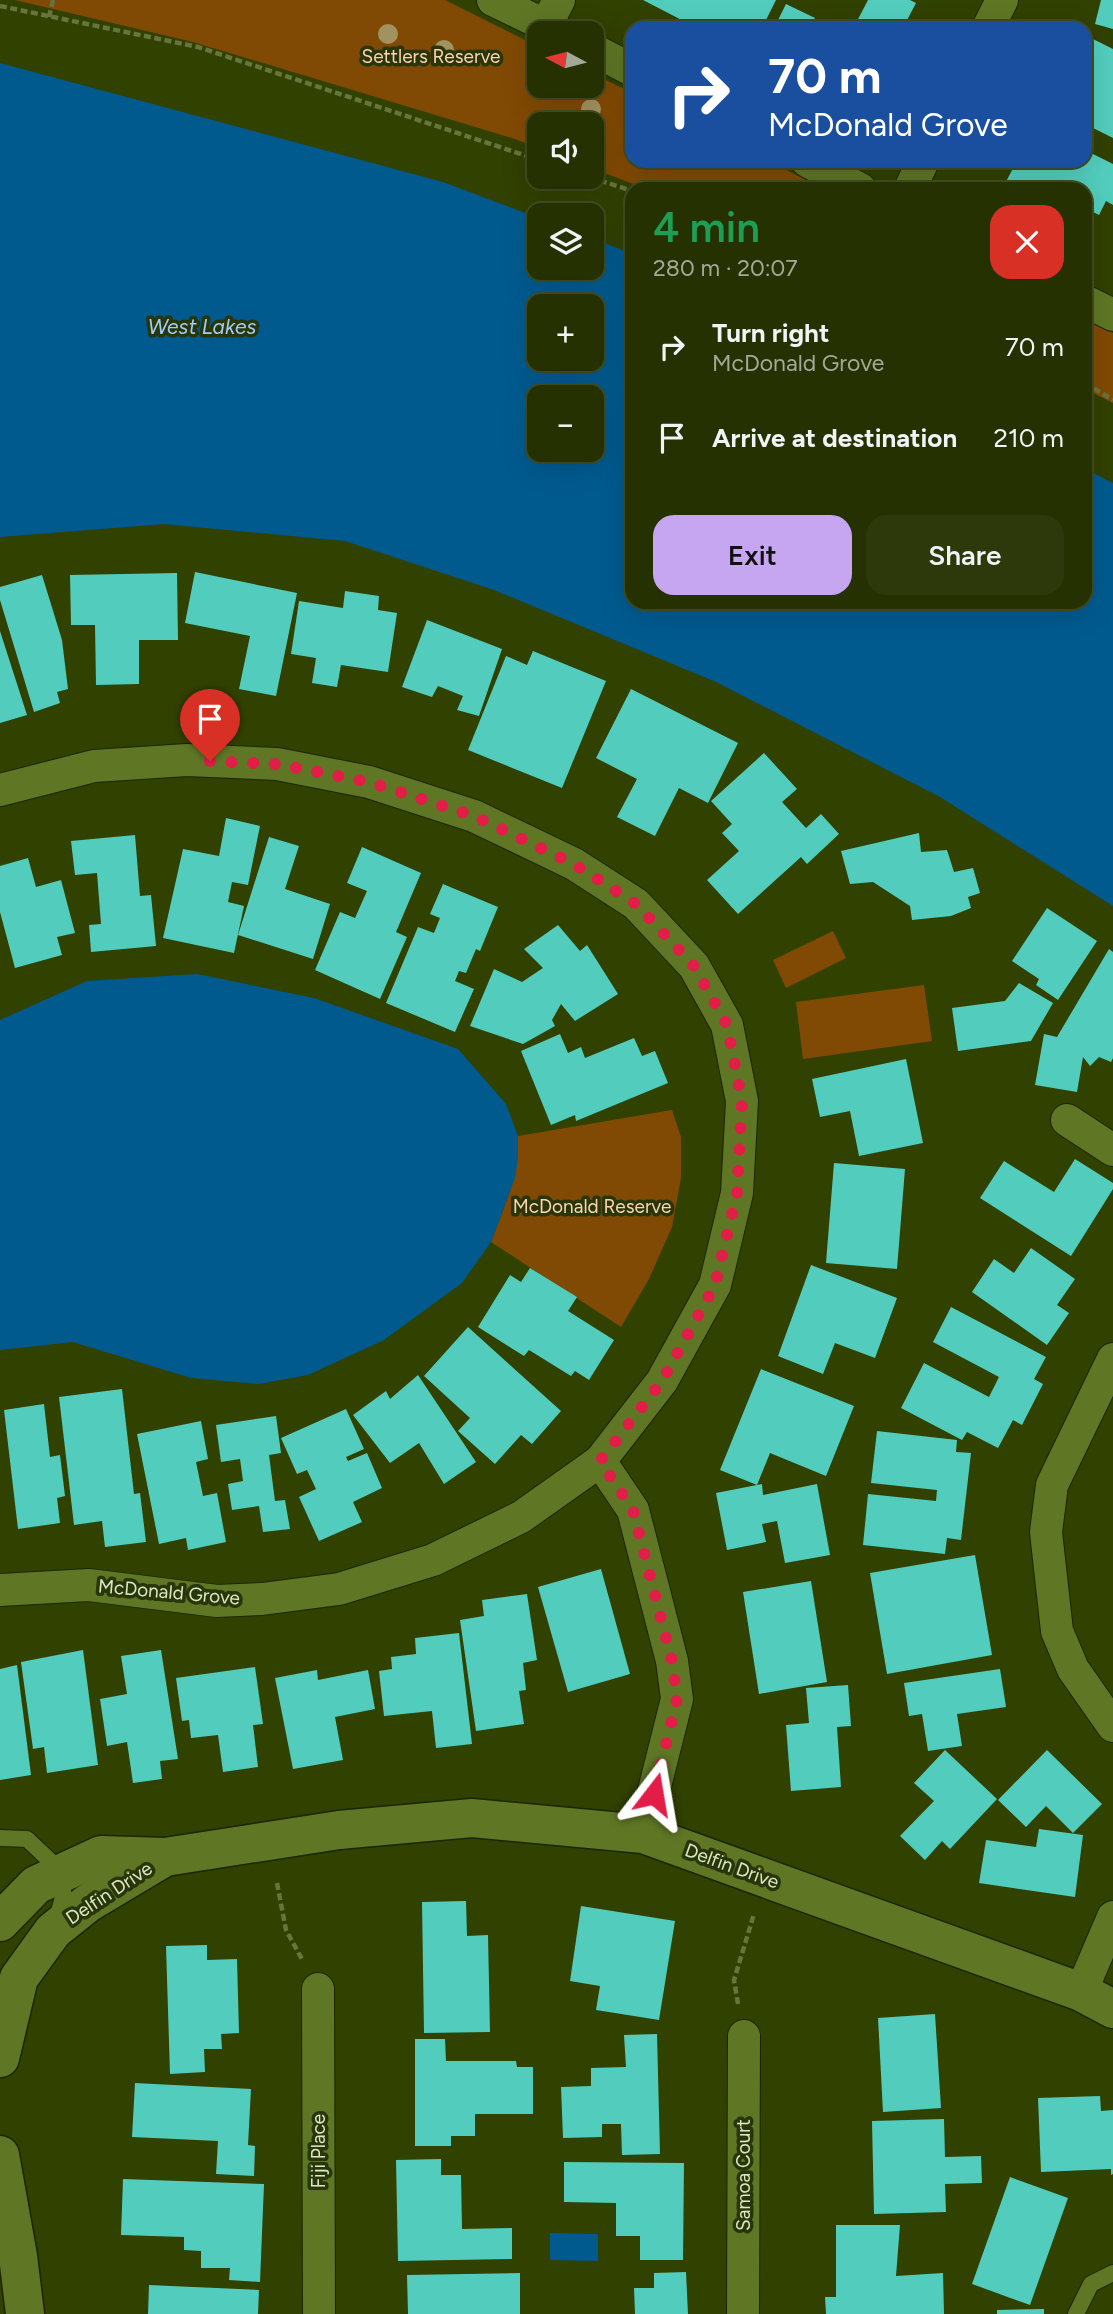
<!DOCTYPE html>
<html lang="en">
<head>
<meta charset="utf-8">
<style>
	body { margin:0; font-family:Figtree,sans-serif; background:#2d390a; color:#f1f3f6; height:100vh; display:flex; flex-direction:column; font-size:26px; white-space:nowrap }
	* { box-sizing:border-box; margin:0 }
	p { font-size:23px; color:#a3a999 }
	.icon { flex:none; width:38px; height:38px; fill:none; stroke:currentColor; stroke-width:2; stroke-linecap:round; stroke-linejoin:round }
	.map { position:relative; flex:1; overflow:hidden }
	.side { position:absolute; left:625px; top:182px; width:467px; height:427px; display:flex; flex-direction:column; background:#253100; border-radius:21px; box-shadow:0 7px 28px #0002,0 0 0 2px #424c22 }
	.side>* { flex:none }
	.hud { position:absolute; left:625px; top:21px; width:467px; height:147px; border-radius:21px; box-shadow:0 7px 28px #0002,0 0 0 2px #424c22; background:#1a4fa0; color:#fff; overflow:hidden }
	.needle { width:46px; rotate:277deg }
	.buttons { position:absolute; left:527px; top:21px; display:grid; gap:14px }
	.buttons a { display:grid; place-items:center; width:77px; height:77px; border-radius:14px; background:#253100; box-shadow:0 7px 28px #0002,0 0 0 2px #424c22; font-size:35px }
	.pin { position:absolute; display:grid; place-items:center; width:60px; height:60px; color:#fff; margin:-72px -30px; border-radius:50% 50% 50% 0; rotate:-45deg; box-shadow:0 0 7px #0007 }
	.pin .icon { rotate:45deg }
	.me { position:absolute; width:77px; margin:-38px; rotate:14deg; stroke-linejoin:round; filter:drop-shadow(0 0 5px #0008) }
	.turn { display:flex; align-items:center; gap:24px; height:147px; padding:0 28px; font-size:32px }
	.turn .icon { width:91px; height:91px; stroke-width:2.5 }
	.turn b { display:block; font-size:49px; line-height:60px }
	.round { display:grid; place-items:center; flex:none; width:74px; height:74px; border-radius:21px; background:#2d390a }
	.overview { display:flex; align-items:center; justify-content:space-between; height:119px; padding:0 28px }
	h1 { font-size:42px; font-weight:600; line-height:52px; color:#1e9e55 }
	.button { display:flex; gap:14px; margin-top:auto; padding:14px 28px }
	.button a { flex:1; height:80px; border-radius:21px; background:#c6a6f0; color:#111; font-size:28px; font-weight:600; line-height:80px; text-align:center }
	.button a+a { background:#2d390a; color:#f1f3f6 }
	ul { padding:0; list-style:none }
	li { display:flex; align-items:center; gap:21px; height:91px; padding:0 28px }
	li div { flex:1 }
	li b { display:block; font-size:26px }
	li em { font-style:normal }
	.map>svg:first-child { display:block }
	.green { fill:#814a04 }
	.water { fill:#005a8e; fill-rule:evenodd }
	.building { fill:#52cdbd }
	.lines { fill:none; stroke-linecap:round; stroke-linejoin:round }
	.service-casing { stroke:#1b2600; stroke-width:18 }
	.minor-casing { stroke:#1b2600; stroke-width:34 }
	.tertiary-casing { stroke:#1b2600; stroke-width:41 }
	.path { stroke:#66753c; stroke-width:4.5; stroke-dasharray:7 3.5; stroke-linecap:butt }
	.service { stroke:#5f7625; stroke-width:16 }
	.minor { stroke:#5f7625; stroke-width:32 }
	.tertiary { stroke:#5f7625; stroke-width:38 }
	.tree { fill:#a29260 }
	.route { stroke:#e11d48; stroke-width:12; stroke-dasharray:0 21.6 }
	.labels { text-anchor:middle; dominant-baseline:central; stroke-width:7; stroke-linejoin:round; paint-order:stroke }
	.park-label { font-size:19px; fill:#fed4af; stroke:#29350a }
	.street-label { font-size:19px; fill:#dae8c0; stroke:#29350a }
	.water-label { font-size:21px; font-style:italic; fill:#a2cdf1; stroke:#29350a }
</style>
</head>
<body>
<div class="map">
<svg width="1113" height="2314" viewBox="0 0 1113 2314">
	<rect width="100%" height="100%" fill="#314100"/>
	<g class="green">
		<polygon points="15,0 445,0 539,47 539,86 592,86 592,73 632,93 632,161 768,161 825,189 646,189 592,168 592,124 539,124 539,148 512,138 193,42"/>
		<polygon points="1085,319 1113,333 1113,403 1085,389"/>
		<polygon points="833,931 846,958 786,988 773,960"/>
		<polygon points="924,985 932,1041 803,1059 796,1002"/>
		<path d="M672 1110 681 1137V1178L672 1227 649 1279 621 1327 491 1242C505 1206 518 1174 518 1136Z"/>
	</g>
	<g class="water">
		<path d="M0 63 443 182 539 218V268H592V238L632 254V602H1085V469L1113 483V906L940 797 716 682 494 590 345 541 164 524 0 537ZM539 306H592V359H539ZM539 397H592V450H539Z"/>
		<polygon points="197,974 314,998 458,1049 506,1104 518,1136 518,1158 515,1178 491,1242 462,1283 384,1340 308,1375 258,1384 191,1378 73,1342 0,1350 0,1020 87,981"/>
		<polygon points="550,2233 598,2234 598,2261 550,2260"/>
	</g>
	<g class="building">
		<polygon points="643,0 776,0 762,28 697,28"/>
		<polygon points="868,0 910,0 916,3 903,28 866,28 856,23"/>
		<polygon points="1101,0 1113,0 1113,29 1095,24"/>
		<polygon points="786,4 815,18 810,28 774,28"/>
		<polygon points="1085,35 1113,49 1113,138 1085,124"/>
		<polygon points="1085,150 1113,164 1113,205 1106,201 1099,215 1085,208 1085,189 1002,189 1017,161 1085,161"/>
		<polygon points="195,572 297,593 276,696 239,689 250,636 185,623"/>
		<polygon points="177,573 178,640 139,640 139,684 96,685 95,625 71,625 70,575"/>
		<polygon points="42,575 62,640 68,689 57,692 60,703 34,712 0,600 0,587"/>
		<polygon points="345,591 379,596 378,610 397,613 388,672 341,665 337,687 312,683 316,658 291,654 299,601 343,608"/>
		<polygon points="427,620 502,649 479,716 457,710 463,696 438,686 432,697 402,687"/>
		<polygon points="0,631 27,715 0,723"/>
		<polygon points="533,651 606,681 562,788 468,750 506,656 527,665"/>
		<polygon points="631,689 738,743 708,803 679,788 655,836 617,817 637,779 596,758"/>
		<polygon points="764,753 797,789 782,802 806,828 821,814 839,834 807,864 801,857 738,914 707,880 739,851 722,833 732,824 711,801"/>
		<polygon points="226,818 260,826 248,885 232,882 228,902 244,906 234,953 163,938 183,849 219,856"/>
		<polygon points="919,833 921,852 947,850 954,872 973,868 980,893 968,897 971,908 951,916 912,920 910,906 873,882 850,884 841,851"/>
		<polygon points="135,835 140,896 151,895 156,946 91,952 89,925 101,924 97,873 75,875 71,841"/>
		<polygon points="269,837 299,846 285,889 330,904 313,959 238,935"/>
		<polygon points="362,847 421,873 396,932 407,937 380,999 315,970 340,912 355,918 367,891 347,883"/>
		<polygon points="28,858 36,887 61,880 75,933 57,937 62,955 15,968 0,912 0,866"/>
		<polygon points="443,884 498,907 480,951 476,949 466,973 459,971 455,981 474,989 455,1032 386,1003 418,927 434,933 440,918 430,914"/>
		<polygon points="1047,908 1097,941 1058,1000 1036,985 1039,979 1012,961"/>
		<polygon points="558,925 580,951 587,945 618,994 575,1021 561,1004 552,1020 555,1026 523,1044 470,1026 494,969 522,982 543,968 524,949"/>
		<polygon points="1109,949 1113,952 1113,1058 1111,1062 1099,1057 1090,1066 1083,1057 1077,1092 1035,1085 1044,1034 1057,1037"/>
		<polygon points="1019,983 1053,1003 1031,1041 958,1051 952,1008 1005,1001"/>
		<polygon points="560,1034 568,1053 581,1047 585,1058 634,1038 642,1056 655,1051 668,1083 576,1121 575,1115 551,1125 521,1051"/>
		<polygon points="906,1059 923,1143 859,1156 850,1111 820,1117 812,1079"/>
		<polygon points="1075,1159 1113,1183 1113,1189 1071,1256 980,1198 1004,1161 1054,1192"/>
		<polygon points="834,1163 905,1169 897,1269 826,1263"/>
		<polygon points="1031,1248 1075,1279 1057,1305 1069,1313 1047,1345 972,1292 994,1259 1014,1273"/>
		<polygon points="811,1265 897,1298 875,1358 835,1343 823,1374 778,1356"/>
		<polygon points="530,1268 577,1297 568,1311 614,1340 589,1380 575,1371 571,1376 529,1350 524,1356 478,1327 510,1275 521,1282"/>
		<polygon points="951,1307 1046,1357 1034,1379 1043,1384 1022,1425 1013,1420 998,1448 967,1432 962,1440 901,1408 924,1363 989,1397 999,1377 933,1342"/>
		<polygon points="468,1327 561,1411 532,1444 521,1435 495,1464 458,1431 470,1418 424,1376"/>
		<polygon points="761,1369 854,1406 826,1476 770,1453 757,1485 720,1470"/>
		<polygon points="418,1375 476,1462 444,1484 419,1443 390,1463 353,1415 386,1391 390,1399"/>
		<polygon points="122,1389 134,1494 140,1493 146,1542 105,1547 102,1521 74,1525 59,1397"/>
		<polygon points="44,1404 50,1457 60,1455 65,1496 57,1498 60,1523 18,1529 4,1410"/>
		<polygon points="346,1409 364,1449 346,1457 348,1461 367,1453 382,1488 353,1502 362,1522 319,1541 299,1497 316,1489 307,1470 297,1474 281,1438"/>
		<polygon points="276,1416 281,1453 269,1455 275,1501 285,1500 290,1529 263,1532 259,1506 232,1510 228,1484 243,1481 240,1459 221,1462 216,1425"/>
		<polygon points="201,1421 208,1459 196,1462 203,1496 217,1493 226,1542 188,1550 186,1538 159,1544 137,1434"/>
		<polygon points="877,1431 957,1440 956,1452 971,1453 961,1540 947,1538 945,1554 863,1545 868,1494 936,1501 937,1490 871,1483"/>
		<polygon points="762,1484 763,1495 817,1484 830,1555 785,1563 777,1521 762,1524 766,1542 727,1550 716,1493"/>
		<polygon points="975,1555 992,1655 887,1674 870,1573"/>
		<polygon points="601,1569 630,1674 568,1692 538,1587"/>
		<polygon points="811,1581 827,1682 759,1694 743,1592"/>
		<polygon points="527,1594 537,1660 523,1663 526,1690 519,1691 524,1724 476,1731 460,1620 484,1616 482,1600"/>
		<polygon points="459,1633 472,1744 436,1748 432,1711 384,1716 379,1671 392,1669 391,1657 416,1654 415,1638"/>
		<polygon points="83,1650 98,1765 47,1773 44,1747 33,1749 21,1662"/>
		<polygon points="161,1650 178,1759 160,1761 162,1779 133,1783 127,1742 107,1746 100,1699 127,1694 121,1656"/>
		<polygon points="17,1665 31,1775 0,1780 0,1669"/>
		<polygon points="255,1667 263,1724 253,1725 258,1767 223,1772 218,1735 191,1738 189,1720 182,1721 176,1678"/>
		<polygon points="1000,1669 1006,1707 957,1714 962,1746 928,1751 922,1714 909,1716 904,1683"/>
		<polygon points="317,1670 318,1680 368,1670 375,1709 335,1717 343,1760 293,1769 275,1678"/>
		<polygon points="848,1685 851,1726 837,1727 841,1787 791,1791 786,1725 809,1723 806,1688"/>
		<polygon points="945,1750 997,1799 950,1849 942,1841 925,1860 900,1836 934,1801 914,1783"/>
		<polygon points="1047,1750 1102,1804 1073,1833 1046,1806 1026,1827 998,1800"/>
		<polygon points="1039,1829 1083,1835 1075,1897 979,1883 986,1840 1036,1847"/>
		<polygon points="466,1901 467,1936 488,1935 490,2032 424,2033 422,1902"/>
		<polygon points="581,1906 675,1921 659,2020 596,2010 600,1986 570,1981"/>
		<polygon points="207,1945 207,1960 237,1959 239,2033 221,2034 222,2049 204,2049 205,2072 170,2074 166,1946"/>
		<polygon points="935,2014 941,2108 883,2112 878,2018"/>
		<polygon points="657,2034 660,2154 622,2155 621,2124 602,2124 602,2137 563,2138 561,2087 591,2086 591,2068 626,2067 624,2035"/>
		<polygon points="415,2039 445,2039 446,2061 516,2061 517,2067 533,2067 533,2114 475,2114 475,2136 451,2136 451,2146 415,2146"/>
		<polygon points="135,2083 251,2089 248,2145 255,2146 254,2176 216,2174 218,2141 132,2137"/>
		<polygon points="1100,2096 1101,2111 1113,2110 1113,2174 1111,2175 1111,2169 1041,2172 1038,2098"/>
		<polygon points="944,2119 945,2157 981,2156 982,2183 945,2184 946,2212 874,2214 872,2121"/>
		<polygon points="441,2159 441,2175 461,2175 462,2229 512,2228 512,2259 398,2261 396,2160"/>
		<polygon points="564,2162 684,2163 683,2260 640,2260 640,2236 616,2236 616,2203 564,2202"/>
		<polygon points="1010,2177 1068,2198 1030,2305 972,2284"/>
		<polygon points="123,2179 264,2184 260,2282 229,2280 230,2268 201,2268 201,2251 184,2250 184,2237 121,2235"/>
		<polygon points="836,2225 900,2225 896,2276 943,2273 944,2314 826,2314 825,2297 836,2297"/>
		<polygon points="686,2272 688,2314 635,2314 634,2288 654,2288 654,2273"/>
		<polygon points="520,2273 520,2314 408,2314 407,2275"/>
		<polygon points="149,2285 259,2290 258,2314 148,2314"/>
		<polygon points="1044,2309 1044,2314 997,2314 997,2310"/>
	</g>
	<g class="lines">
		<defs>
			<g id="service">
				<polyline points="0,1838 27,1839 63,1873 63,1897 57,1919"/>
				<polyline points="1076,2314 1091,2284 1113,2273"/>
			</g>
			<g id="minor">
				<polyline points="493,0 561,33"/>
				<polyline points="546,25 559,0"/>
				<polyline points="988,28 1002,0"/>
				<polyline points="592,49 632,70"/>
				<polyline points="807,161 860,189"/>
				<polyline points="910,189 923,161"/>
				<polyline points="1085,301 1113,315"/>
				<polyline points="0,790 94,766 187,760 277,764 369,782 474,816 574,864 636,904 694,966 727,1025 742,1101 737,1193 715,1285 662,1381 600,1461 521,1517 433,1560 339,1589 262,1599 217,1601 89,1585 0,1590"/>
				<polyline points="1067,1120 1113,1150"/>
				<polyline points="1113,1359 1052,1485 1046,1532 1057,1631 1073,1669 1113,1726"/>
				<polyline points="600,1461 633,1510 672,1661 677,1699 643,1834"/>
				<polyline points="318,1989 319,2314"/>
				<polyline points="1081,1992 1113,1917"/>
				<polyline points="743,2314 744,2036"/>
			</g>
			<g id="tertiary">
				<polyline points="0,1922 36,1885 101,1855 165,1857 339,1830 472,1818 643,1834 1081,1992 1113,2009"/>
				<polyline points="0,2058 19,1978 53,1931 88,1903 165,1857"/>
				<polyline points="0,2155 18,2256 25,2314"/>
			</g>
		</defs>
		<use href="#service" class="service-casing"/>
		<use href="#minor" class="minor-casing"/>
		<use href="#tertiary" class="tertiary-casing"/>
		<g class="path">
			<polyline points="0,6 198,47 539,160"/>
			<polyline points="49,17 53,0"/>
			<polyline points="590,177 632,191"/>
			<polyline points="1085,383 1113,400"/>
			<polyline points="277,1883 286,1930 303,1961"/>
			<polyline points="738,2004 734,1980 754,1914"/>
		</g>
		<use href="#service" class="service"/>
		<use href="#minor" class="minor"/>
		<use href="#tertiary" class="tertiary"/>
	</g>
	<g class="tree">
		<circle cx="388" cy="34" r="10"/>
		<circle cx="444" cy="50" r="10"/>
		<circle cx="591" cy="109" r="10"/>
	</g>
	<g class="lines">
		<polyline class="route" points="210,761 277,764 369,782 474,816 574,864 636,904 694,966 727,1025 742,1101 737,1193 715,1285 662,1381 600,1461 633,1510 672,1661 677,1699 654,1794"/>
	</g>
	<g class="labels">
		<g class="park-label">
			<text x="431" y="56">Settlers Reserve</text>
			<text x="592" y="1206">McDonald Reserve</text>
		</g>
		<g class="street-label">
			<text transform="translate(169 1592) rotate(5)">McDonald Grove</text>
			<text transform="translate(732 1866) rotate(20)">Delfin Drive</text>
			<text transform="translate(109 1893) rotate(-33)">Delfin Drive</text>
			<text transform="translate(318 2151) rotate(-90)">Fiji Place</text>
			<text transform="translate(743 2175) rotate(-90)">Samoa Court</text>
		</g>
		<g class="water-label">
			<text x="202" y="326">West Lakes</text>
		</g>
	</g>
</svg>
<div class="buttons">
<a><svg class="needle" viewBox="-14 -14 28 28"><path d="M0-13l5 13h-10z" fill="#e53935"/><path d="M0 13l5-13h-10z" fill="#a3a999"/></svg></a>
<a><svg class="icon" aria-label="sound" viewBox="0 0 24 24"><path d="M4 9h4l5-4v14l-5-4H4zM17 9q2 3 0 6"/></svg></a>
<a><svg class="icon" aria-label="layers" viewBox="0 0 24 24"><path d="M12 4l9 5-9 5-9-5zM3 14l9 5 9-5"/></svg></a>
<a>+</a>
<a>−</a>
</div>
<div class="pin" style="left:210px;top:761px;background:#d93025"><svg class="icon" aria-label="arrive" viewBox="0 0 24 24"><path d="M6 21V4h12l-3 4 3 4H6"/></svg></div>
<svg class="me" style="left:654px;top:1794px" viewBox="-20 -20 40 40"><path d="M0-17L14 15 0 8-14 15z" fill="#e11d48" stroke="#fff" stroke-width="4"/></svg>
<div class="hud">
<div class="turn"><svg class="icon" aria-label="right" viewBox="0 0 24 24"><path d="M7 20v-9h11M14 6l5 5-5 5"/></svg><div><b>70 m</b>McDonald Grove</div></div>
</div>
<section class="side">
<div class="overview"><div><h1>4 min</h1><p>280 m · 20:07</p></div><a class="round" style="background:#d93025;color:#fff"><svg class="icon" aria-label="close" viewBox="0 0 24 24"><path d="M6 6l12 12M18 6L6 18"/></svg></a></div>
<ul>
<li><svg class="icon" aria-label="right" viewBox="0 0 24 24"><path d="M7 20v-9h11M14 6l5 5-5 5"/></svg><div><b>Turn right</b><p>McDonald Grove</p></div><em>70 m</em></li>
<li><svg class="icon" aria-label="arrive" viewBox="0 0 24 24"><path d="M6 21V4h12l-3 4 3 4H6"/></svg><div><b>Arrive at destination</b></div><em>210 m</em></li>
</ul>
<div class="button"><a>Exit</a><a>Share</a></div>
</section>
</div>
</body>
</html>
